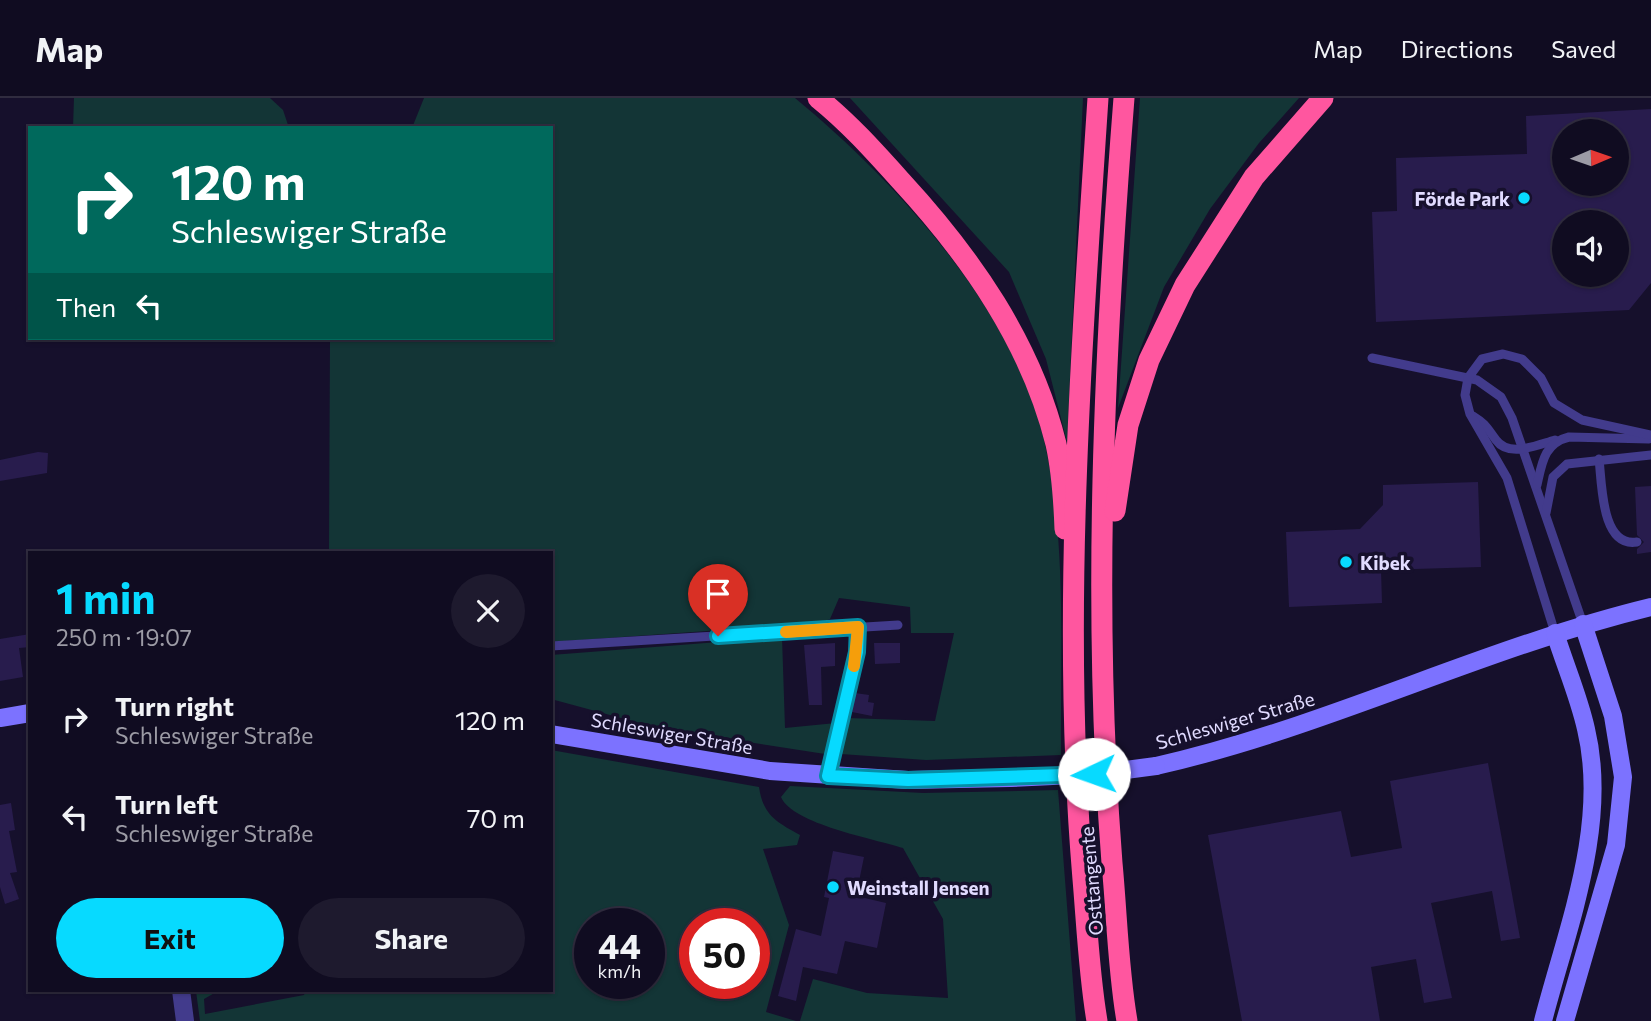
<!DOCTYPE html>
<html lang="en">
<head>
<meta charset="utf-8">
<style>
	body { margin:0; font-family:Commissioner,sans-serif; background:#1e1a2e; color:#f1f3f6; height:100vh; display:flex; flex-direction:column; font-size:26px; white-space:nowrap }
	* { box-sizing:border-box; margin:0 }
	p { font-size:23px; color:#9c9ba5 }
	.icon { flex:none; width:38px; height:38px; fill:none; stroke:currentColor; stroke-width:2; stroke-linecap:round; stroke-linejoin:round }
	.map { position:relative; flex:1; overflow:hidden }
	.drawer { position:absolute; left:28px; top:453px; width:525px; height:441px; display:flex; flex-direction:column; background:#100c21; border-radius:0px; box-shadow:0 2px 5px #0004,0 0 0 2px #302c3f }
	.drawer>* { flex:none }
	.top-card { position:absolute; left:28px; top:28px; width:525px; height:214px; border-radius:0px; box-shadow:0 2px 5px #0004,0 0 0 2px #302c3f; background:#00695c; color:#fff; overflow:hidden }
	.needle { width:46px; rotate:88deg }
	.fabs { position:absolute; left:1552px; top:21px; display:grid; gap:14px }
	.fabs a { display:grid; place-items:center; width:77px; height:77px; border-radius:50%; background:#100c21; box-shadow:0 2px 5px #0004,0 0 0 2px #302c3f; font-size:35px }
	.speed { position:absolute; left:574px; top:810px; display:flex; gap:14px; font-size:35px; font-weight:700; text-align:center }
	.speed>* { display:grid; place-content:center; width:91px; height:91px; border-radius:50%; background:#100c21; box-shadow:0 2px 5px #0004,0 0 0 2px #302c3f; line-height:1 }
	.speed small { font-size:18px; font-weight:400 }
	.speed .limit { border:10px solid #d22; background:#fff; color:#111 }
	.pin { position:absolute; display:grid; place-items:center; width:60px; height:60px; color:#fff; margin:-72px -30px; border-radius:50% 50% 50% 0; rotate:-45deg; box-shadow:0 0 7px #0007 }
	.pin .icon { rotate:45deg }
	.me { position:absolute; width:77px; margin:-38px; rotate:267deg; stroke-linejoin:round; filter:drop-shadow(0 0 5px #0008) }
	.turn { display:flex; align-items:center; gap:24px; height:147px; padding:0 28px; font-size:32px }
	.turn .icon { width:91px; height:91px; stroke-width:2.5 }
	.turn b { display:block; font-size:49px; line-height:60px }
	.then { display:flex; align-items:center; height:66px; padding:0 28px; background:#0003; gap:14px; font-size:26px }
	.round { display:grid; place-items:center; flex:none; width:74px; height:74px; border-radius:37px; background:#1e1a2e }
	.summary { display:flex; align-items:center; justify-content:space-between; height:119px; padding:0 28px }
	h1 { font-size:42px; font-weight:700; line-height:52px; color:#07daff }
	.action { display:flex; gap:14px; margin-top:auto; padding:14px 28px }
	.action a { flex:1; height:80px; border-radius:42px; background:#07daff; color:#111; font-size:28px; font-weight:700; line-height:80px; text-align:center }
	.action a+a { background:#1e1a2e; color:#f1f3f6 }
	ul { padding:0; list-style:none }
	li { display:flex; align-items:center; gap:21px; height:98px; padding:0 28px }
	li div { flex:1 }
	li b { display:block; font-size:26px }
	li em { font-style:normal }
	header { display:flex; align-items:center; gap:42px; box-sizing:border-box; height:98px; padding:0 35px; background:#100c21; border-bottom:2px solid #302c3f }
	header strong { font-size:33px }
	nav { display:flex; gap:38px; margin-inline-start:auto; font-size:24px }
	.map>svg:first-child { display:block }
	.green { fill:#133536; fill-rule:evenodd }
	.building { fill:#281c4d; fill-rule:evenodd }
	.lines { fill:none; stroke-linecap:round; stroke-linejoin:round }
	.lane { stroke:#423b8c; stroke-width:9 }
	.street { stroke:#423b8c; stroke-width:18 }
	.secondary { stroke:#7c72ff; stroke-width:18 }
	.highway { stroke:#ff569f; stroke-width:21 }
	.secondary-bridge { stroke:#7c72ff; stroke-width:18 }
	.route-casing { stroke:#058ea6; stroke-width:18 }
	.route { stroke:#07daff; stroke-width:12 }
	.slow { stroke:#f59e0b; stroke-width:12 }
	.poi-dot { fill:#07daff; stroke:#16102c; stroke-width:2.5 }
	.labels { text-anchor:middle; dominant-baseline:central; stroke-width:7; stroke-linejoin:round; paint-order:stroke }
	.poi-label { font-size:19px; font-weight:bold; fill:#e1dbff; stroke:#16102c; text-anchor:start }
	.street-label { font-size:19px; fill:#e1dbff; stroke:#16102c }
</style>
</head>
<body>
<header>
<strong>Map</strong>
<nav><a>Map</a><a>Directions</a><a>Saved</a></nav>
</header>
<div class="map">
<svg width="1651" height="923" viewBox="0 0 1651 923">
	<rect width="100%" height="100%" fill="#16102c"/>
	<g class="green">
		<polygon points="74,0 270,0 283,12 289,30 73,30"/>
		<path d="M424 0H795C898 85 1019 217 1046 351 1067 450 1060 556 1061 657L926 662 841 656 847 620 935 623 954 535H911L910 509 839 500 830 521 819 525 551 544V455H329L330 240H551V30H412Z"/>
		<polygon points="850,0 1083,0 1067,344 1046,261 1009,174"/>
		<polygon points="1140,0 1299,0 1259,45 1210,111 1164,189 1118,310"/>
		<polygon points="782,539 785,630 836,625 825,656 658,630 551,601 551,557"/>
		<path d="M551 652 759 689C763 717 776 724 800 737L797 747 763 751 789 827 766 914 796 923H200L196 893H218L204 901 205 916 304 897 306 893 551 892ZM590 826H649V886H590ZM695 826H754V886H695Z"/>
		<path d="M790 688 923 695 1058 692 1076 923H800L813 881 867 895 948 900 943 821 903 750C875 741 792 726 781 699Z"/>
	</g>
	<g class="building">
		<path d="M1651 11V185L1629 212 1376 224 1372 114 1397 113 1396 60 1527 56 1526 18ZM1564 33H1617V86H1564ZM1564 124H1617V177H1564Z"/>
		<polygon points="38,354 48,355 47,375 0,383 0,362"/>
		<polygon points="1478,384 1481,469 1381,472 1382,505 1289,509 1286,434 1360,431 1383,407 1383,387"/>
		<polygon points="1651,388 1651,454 1637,456 1637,451 1644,444 1637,437 1635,389"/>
		<polygon points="30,536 30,549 19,550 23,579 0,583 0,541"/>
		<polygon points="835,545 835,568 821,569 822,607 809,607 804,547"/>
		<polygon points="874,545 900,545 900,565 875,566"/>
		<polygon points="855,595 869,597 868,604 874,605 872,618 852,614"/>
		<polygon points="1488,665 1520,840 1501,843 1492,793 1431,805 1452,900 1424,905 1416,861 1371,869 1380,923 1242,923 1208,737 1341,713 1351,759 1402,750 1390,683"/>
		<polygon points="11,705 15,732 9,733 17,774 10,775 19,801 5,806 0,789 0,707"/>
		<polygon points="833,753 864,759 856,798 886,805 877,850 845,843 837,876 803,869 796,903 778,898 796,831 821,838 829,800 824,799"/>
	</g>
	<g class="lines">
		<g class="lane">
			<polyline points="1372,260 1477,282 1501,299 1512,320 1583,526"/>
			<path d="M1473 318C1486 326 1487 330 1496 342 1509 360 1537 347 1555 342"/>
			<path d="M1599 361C1602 385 1601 450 1637 444"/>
			<path d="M1537 387C1542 365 1544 345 1569 339L1649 341"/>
			<polyline points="1546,415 1553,379 1567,366 1651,357"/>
			<polyline points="1555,535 1507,380 1470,316 1465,297 1468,280 1482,261 1503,256 1522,261 1541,280 1554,305 1582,322 1651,337"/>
			<polyline points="551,548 898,527"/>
			<polyline points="829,678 857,554 858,529"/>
		</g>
		<polyline class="street" points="181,892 185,923"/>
		<g class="secondary">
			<polyline points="0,620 30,615"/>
			<polyline points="551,636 770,673 908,682 1010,680"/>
			<path d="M1156 668C1325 630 1482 550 1651 509"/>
			<path d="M1543 923C1567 830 1609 727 1586 631 1579 599 1565 567 1555 535"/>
			<polyline points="1565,923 1616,747 1623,679 1613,618 1583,526"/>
		</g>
		<g class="highway">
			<path d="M818 0C849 25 874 53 901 83 971 159 1031 245 1056 346 1062 373 1064 404 1065 431"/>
			<path d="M1124 0C1104 254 1092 511 1112 765 1117 818 1118 871 1127 923"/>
			<polyline points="1115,413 1128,327 1149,262 1185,187 1254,79 1323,0"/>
			<path d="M1097 923C1089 876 1087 828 1083 781 1061 523 1081 258 1098 0"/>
		</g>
		<polyline class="secondary-bridge" points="1010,680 1095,676 1156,668"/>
	</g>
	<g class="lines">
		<defs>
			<polyline id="route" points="718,538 858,529 857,554 828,678 908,682 1094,676"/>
		</defs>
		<use href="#route" class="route-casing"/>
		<use href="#route" class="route"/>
		<polyline class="slow" points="786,534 858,529 854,568"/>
	</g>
	<g class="poi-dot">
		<circle cx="1524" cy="100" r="7"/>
		<circle cx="1346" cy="464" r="7"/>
		<circle cx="833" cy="789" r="7"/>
	</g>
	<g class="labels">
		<g class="poi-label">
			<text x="1510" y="100" text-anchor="end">Förde Park</text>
			<text x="1360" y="464">Kibek</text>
			<text x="847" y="789">Weinstall Jensen</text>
		</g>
		<g class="street-label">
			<text transform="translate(1235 622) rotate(-16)">Schleswiger Straße</text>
			<text transform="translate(672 635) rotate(10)">Schleswiger Straße</text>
			<text transform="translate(1091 783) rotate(-95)">Osttangente</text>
		</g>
	</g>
</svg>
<div class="fabs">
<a><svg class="needle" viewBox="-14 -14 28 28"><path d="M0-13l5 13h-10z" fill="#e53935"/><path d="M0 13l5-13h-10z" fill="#9c9ba5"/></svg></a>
<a><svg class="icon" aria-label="sound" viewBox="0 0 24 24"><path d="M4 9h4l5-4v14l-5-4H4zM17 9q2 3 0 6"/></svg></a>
</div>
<div class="speed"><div>44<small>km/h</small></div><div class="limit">50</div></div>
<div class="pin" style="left:718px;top:538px;background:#d93025"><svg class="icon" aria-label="arrive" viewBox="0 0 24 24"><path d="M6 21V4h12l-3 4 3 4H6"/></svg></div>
<svg class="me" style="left:1094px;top:676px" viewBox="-20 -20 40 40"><circle r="19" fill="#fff"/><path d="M0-13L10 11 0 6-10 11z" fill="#07daff"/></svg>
<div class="top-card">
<div class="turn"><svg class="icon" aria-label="right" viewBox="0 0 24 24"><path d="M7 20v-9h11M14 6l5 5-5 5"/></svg><div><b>120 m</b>Schleswiger Straße</div></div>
<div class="then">Then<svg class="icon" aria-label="left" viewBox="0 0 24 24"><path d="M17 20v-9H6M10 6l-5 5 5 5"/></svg></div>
</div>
<section class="drawer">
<div class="summary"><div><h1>1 min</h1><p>250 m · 19:07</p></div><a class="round"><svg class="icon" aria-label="close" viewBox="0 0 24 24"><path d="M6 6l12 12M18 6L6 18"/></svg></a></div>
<ul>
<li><svg class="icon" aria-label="right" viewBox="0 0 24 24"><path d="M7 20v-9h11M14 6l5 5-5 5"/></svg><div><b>Turn right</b><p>Schleswiger Straße</p></div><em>120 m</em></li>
<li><svg class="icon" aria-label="left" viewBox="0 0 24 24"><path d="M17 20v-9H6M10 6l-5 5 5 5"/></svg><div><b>Turn left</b><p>Schleswiger Straße</p></div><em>70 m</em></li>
</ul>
<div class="action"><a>Exit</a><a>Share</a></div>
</section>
</div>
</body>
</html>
